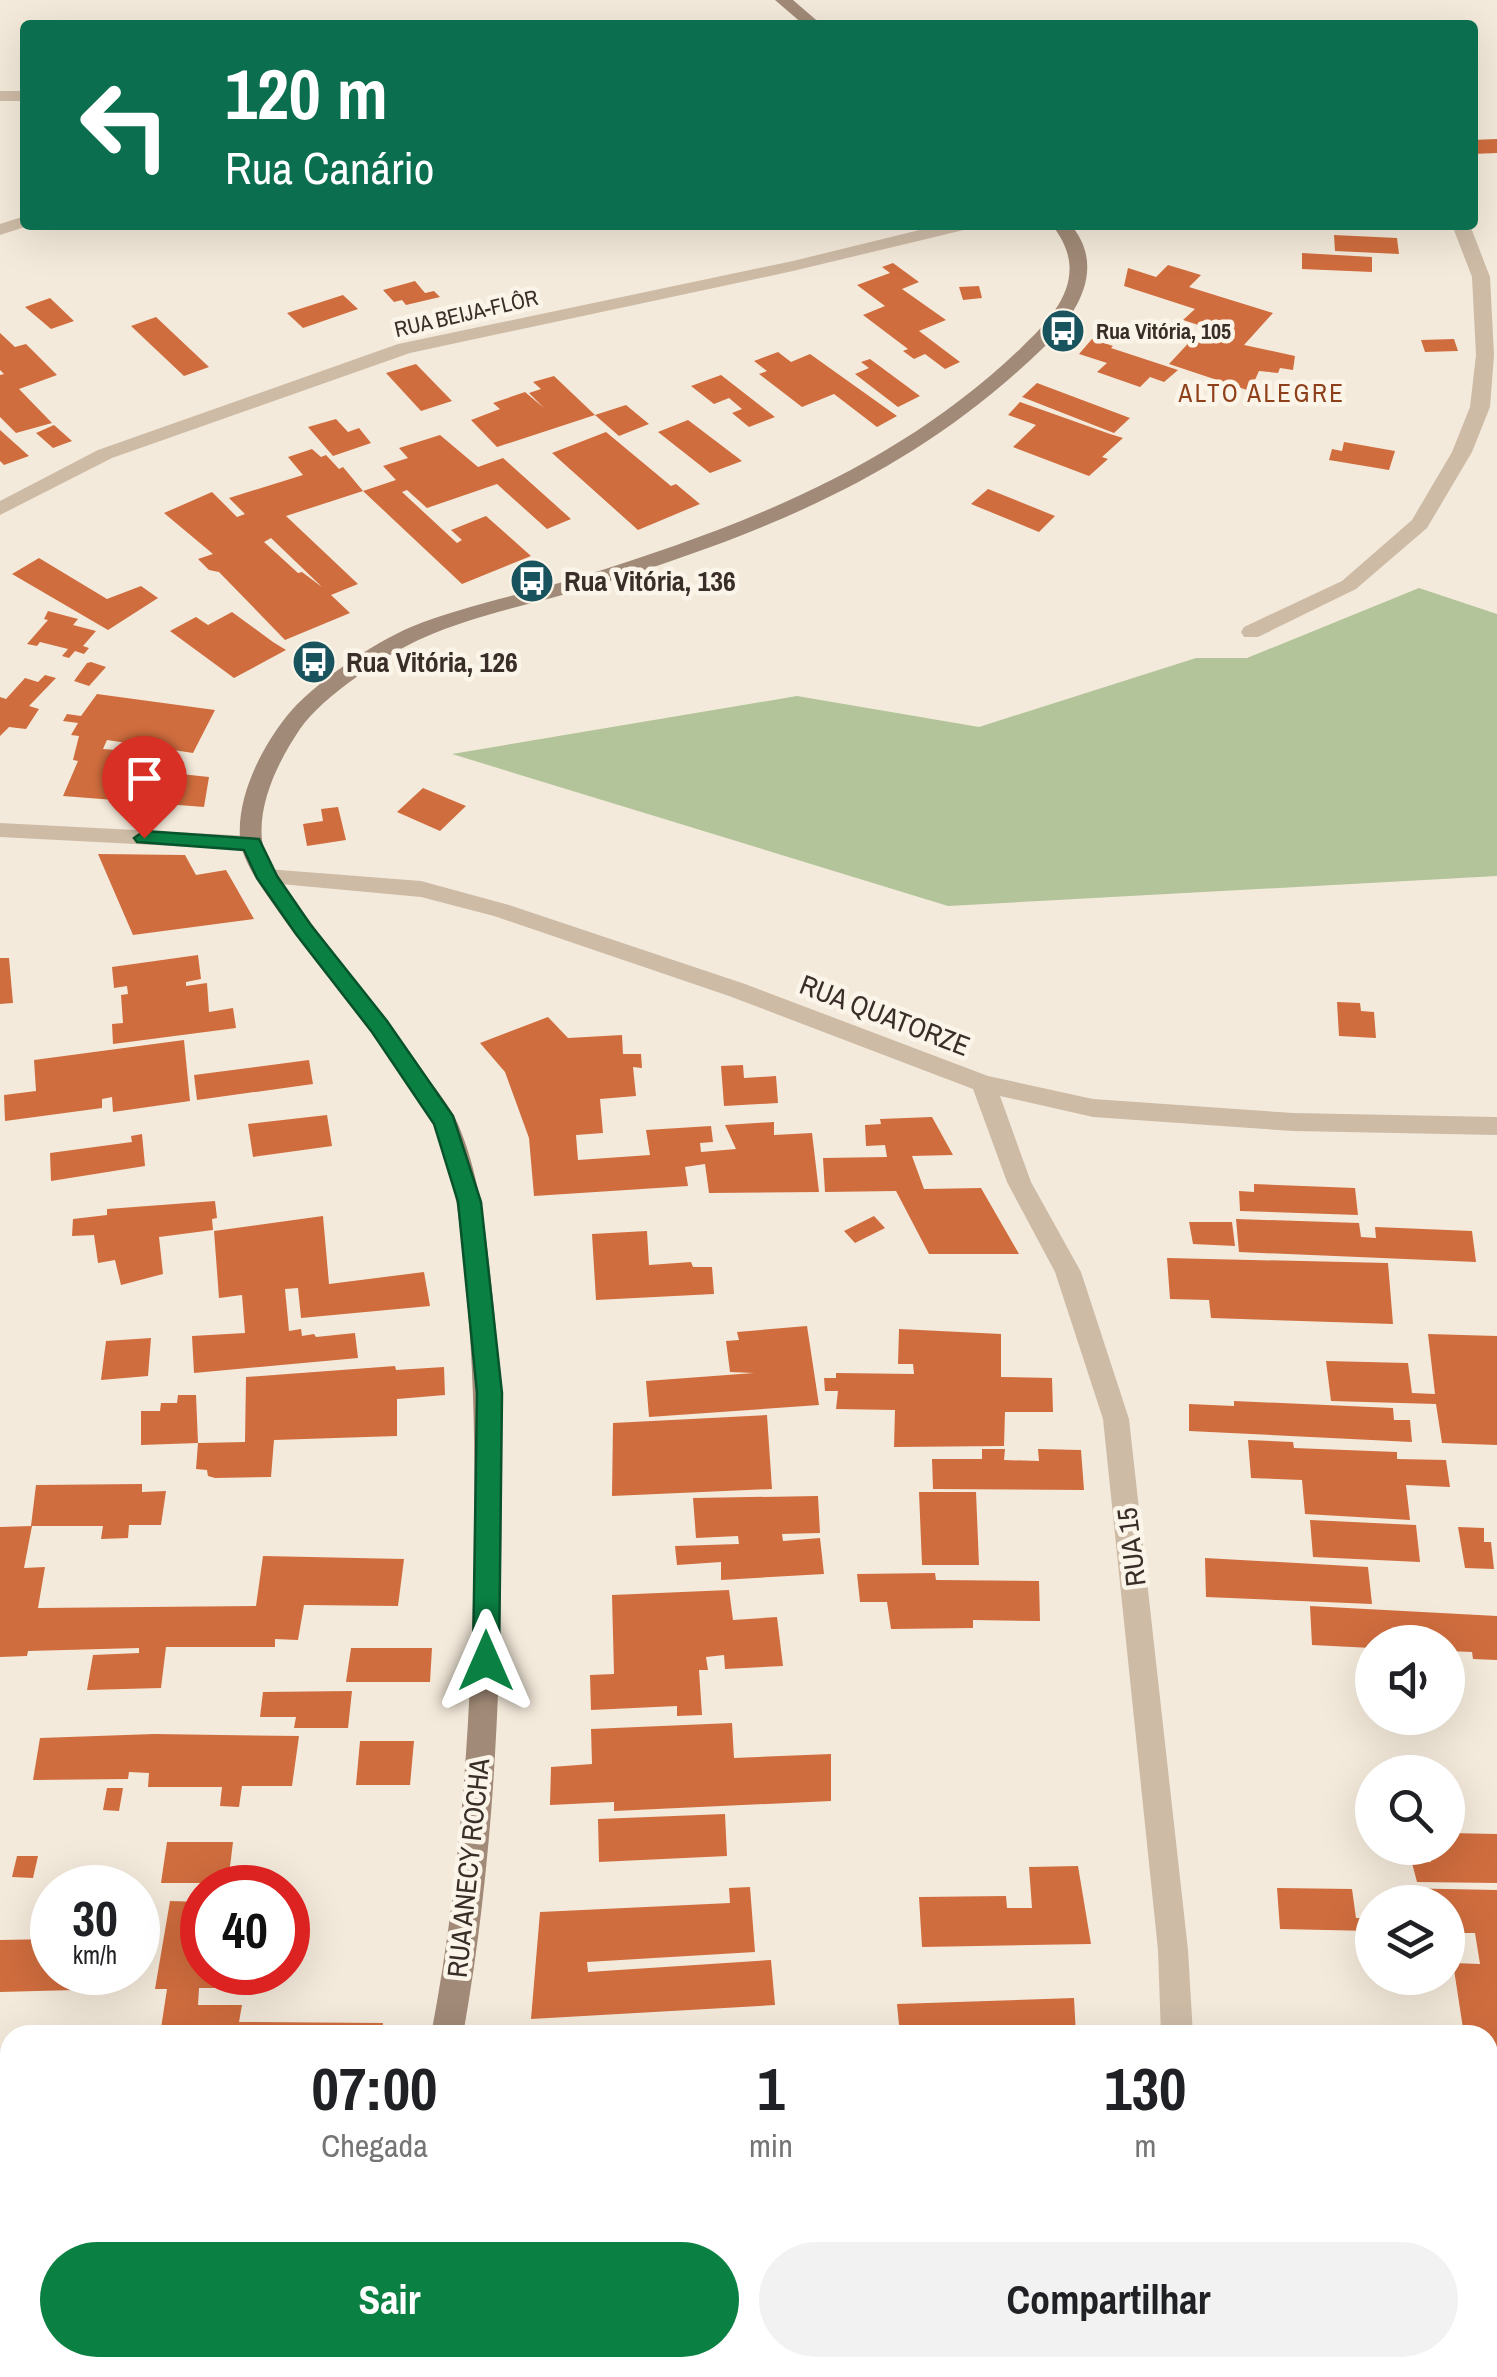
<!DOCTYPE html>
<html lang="pt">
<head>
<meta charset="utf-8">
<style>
	body { margin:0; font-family:"Archivo Narrow",sans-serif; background:#f2f2f2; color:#202124; height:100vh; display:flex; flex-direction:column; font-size:38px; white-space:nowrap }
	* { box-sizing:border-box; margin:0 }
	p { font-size:32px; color:#757577 }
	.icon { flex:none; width:55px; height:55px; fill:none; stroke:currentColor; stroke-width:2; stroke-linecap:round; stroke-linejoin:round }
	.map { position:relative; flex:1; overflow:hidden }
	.panel { position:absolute; left:0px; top:2025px; width:1498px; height:352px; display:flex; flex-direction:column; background:#fff; border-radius:30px 30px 0 0; box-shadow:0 10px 40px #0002 }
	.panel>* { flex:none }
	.banner { position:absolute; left:20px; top:20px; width:1458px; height:210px; border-radius:10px; box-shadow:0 10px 40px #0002; background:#0b6e4f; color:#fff; overflow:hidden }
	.buttons { position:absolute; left:1355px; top:1625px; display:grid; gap:20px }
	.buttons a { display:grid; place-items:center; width:110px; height:110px; border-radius:50%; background:#fff; box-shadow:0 10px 40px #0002; font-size:50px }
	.speed { position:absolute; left:30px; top:1865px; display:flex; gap:20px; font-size:50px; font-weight:700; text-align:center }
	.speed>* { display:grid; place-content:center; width:130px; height:130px; border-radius:50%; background:#fff; box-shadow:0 10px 40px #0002; line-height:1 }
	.speed small { font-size:25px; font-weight:400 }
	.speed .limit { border:15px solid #d22; background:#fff; color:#111 }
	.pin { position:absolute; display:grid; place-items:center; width:85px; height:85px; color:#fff; margin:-102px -42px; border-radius:50% 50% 50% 0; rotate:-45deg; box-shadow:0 0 10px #0007 }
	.pin .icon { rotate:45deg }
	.me { position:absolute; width:110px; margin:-55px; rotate:0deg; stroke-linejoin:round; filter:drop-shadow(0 0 8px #0008) }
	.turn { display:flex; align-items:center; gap:35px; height:210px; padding:0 40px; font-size:45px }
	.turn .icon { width:130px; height:130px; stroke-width:2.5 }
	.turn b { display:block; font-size:70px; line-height:85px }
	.eta { display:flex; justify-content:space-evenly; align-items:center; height:170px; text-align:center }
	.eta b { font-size:60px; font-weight:700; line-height:70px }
	.cta { display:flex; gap:20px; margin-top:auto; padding:20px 40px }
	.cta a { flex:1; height:115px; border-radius:60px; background:#0b8043; color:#fff; font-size:40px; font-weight:700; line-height:115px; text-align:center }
	.cta a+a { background:#f2f2f2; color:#202124 }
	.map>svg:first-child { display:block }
	.green { fill:#b3c49a }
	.building { fill:#d06d3e; fill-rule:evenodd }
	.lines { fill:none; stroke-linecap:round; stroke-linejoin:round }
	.street { fill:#cdbba6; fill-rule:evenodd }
	.secondary { fill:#a18a77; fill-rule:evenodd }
	.route { fill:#0b8043; stroke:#07532c; stroke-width:2.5 }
	.labels { text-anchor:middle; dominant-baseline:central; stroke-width:9; stroke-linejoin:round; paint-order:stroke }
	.far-street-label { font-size:22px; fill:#392e28; stroke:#fbf4e8 }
	.far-poi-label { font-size:22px; font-weight:bold; fill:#392e28; stroke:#fbf4e8; text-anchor:start }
	.far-neighbourhood-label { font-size:25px; letter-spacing:2.5px; fill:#8f3f1a; stroke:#fbf4e8 }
	.poi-label { font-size:28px; font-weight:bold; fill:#392e28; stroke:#fbf4e8; text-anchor:start }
	.street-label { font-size:28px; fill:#392e28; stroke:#fbf4e8 }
</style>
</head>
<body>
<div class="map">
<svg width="1497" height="2377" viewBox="0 0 1497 2377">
	<rect width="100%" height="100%" fill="#f4eadb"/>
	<polygon class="green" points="1419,588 1497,614 1497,876 948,906 452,754 797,696 979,727 1196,658 1247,658"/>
	<g class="building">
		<polygon points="1497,139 1497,153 1472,154 1472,140"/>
		<polygon points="1334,235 1397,238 1399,254 1335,251"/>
		<polygon points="1302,253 1372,257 1372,272 1302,269"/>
		<polygon points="893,263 919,282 902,289 946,320 919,331 960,362 945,369 925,354 914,359 903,351 908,349 863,315 885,306 857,285 890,273 882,267"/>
		<polygon points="1168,265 1201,275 1189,287 1273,313 1244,345 1295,356 1293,370 1280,368 1278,373 1259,371 1250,391 1169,364 1196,335 1213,335 1217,331 1183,320 1195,309 1124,286 1128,268 1156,277"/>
		<polygon points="415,281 425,293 434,291 440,297 406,305 402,300 394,302 383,290"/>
		<polygon points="979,286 982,298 963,300 959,287"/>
		<polygon points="343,295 358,309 303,328 287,313"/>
		<polygon points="50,298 74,321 51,329 25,307"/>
		<polygon points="156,317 209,367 184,376 131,326"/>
		<polygon points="0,333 15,347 26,344 57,375 19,389 52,423 16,433 0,417 0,375 4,374 0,370"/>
		<polygon points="1092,339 1113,346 1111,348 1178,370 1164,382 1150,377 1140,387 1097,372 1107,363 1079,354"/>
		<polygon points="1454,339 1458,351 1425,352 1421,340"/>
		<polygon points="778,352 791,362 810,354 897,416 877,427 834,394 802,407 759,374 767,371 754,361"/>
		<polygon points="870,359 920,396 898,407 855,374 869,368 861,362"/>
		<polygon points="416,364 452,401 421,411 386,373"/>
		<polygon points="721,375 775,417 749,427 732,413 742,409 729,398 714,404 691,386"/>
		<polygon points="554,376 595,415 497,447 471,420 500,409 493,403 525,392 544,408 529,393 541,389 533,382"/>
		<polygon points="1037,383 1130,418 1114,433 1022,397"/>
		<polygon points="1020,402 1110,434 1123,438 1102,457 1108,459 1089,476 1013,447 1036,425 1008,415"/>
		<polygon points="626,405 649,424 619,436 595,415"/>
		<polygon points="336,419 348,432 359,428 371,443 333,456 308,427"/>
		<polygon points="688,420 742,461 710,473 658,432"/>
		<polygon points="54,425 72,441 53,448 36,433"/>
		<polygon points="0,430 29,456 4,465 0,461"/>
		<polygon points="606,432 671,486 676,484 700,504 638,530 552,453"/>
		<polygon points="440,435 478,467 503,458 571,519 547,529 497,484 427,508 407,490 402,492 457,543 462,540 451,530 486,516 531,556 462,584 363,491 396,480 383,466 408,458 399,448"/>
		<polygon points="1344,442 1395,451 1389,470 1329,460 1332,449 1342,451"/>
		<path d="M312 449 321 457 326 455 339 469 343 467 363 491 286 516 358 584 331 595 350 613 285 640 219 572 209 570 198 559 213 554 164 513 212 492 237 517 245 514 229 498 303 475 288 457ZM271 538 319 584 322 587 302 572 298 573 264 542Z"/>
		<polygon points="988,489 1055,516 1039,532 971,504"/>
		<polygon points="39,558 107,599 141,586 158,598 108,630 12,574"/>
		<polygon points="48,611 78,619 73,625 96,631 83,646 89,648 84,654 75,651 69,658 62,656 68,649 40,642 37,646 27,644 48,620 44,619"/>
		<polygon points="232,612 273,642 286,650 234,678 170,631 196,617 208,625"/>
		<polygon points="91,662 106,667 89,686 74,681 87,663"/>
		<polygon points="45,675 56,678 29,706 39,709 26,729 9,727 0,736 0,697 6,699 25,678 38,682"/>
		<polygon points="97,694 215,710 193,753 107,740 103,749 169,754 162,772 209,777 204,807 63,796 78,761 73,760 79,736 71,735 78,723 63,721 67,714 81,716"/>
		<polygon points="423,788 466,806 440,831 397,812"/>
		<polygon points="338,807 346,840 307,846 303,824 323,821 321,809"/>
		<polygon points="98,854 185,855 196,875 226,870 254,919 133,935"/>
		<polygon points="198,955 201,979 186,982 186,986 207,983 209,1012 233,1008 236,1028 113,1044 112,1024 123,1023 121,995 128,994 127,986 114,988 112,967"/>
		<polygon points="0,958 9,958 13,1003 0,1004"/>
		<polygon points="1337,1002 1360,1003 1361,1011 1374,1012 1376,1038 1339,1036"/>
		<polygon points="548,1017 568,1038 622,1035 623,1054 641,1054 642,1068 633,1067 636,1096 600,1099 603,1133 576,1135 578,1160 650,1155 646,1130 711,1126 713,1142 700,1143 701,1152 736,1149 725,1125 774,1122 774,1135 812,1133 819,1192 709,1193 705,1164 685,1167 688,1186 534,1196 529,1138 505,1072 480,1043"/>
		<polygon points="184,1040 190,1101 113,1112 112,1097 102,1099 102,1108 5,1121 4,1095 36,1091 34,1060"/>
		<polygon points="309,1060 313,1084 197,1100 194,1075"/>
		<polygon points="743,1065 744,1078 776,1076 778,1103 724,1106 721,1066"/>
		<polygon points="327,1115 332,1146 253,1157 248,1124"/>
		<polygon points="932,1117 953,1155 912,1156 924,1189 981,1188 1019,1254 929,1254 896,1191 825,1192 823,1158 887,1157 885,1145 866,1146 865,1125 881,1124 880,1119"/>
		<polygon points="142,1134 145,1166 51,1181 50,1153 132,1142 131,1136"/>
		<polygon points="1254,1184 1355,1188 1358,1215 1240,1211 1239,1191 1254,1192"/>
		<polygon points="215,1201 217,1218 212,1219 213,1230 159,1237 163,1274 121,1285 115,1260 98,1263 94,1235 72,1236 73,1219 107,1215 107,1209"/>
		<polygon points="323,1216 329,1284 424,1272 430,1306 301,1318 298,1288 285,1289 289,1331 301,1329 302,1336 314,1334 316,1337 355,1333 358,1358 194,1373 192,1336 245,1333 242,1295 219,1298 214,1231"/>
		<polygon points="874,1216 885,1228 855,1243 844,1231"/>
		<polygon points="1236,1219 1359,1223 1361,1237 1376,1238 1375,1227 1472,1231 1476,1262 1239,1252"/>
		<polygon points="1189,1222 1232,1222 1235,1246 1193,1244"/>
		<polygon points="647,1231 649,1265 691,1262 693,1267 712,1267 714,1294 596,1300 592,1234"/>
		<polygon points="1167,1258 1388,1263 1393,1324 1211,1318 1209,1300 1170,1299"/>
		<polygon points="807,1326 819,1405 649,1417 646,1381 754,1373 730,1372 726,1341 739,1340 737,1332"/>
		<polygon points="899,1329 1001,1334 1001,1377 1052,1378 1053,1412 1005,1412 1004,1446 894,1447 895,1410 836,1409 838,1391 825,1391 824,1378 836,1378 836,1373 914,1374 913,1364 898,1364"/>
		<polygon points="1428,1334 1497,1336 1497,1445 1442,1443 1436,1404 1331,1401 1326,1361 1408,1363 1412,1393 1435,1394"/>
		<polygon points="151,1338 148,1376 101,1380 106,1341"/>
		<polygon points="395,1366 396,1370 444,1367 445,1395 397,1399 397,1436 274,1440 271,1477 215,1478 208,1476 207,1470 196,1469 198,1443 245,1442 246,1377"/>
		<polygon points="178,1395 196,1395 198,1443 141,1445 141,1411 160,1411 161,1403 177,1403"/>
		<polygon points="1234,1401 1393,1408 1394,1420 1410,1420 1412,1442 1189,1431 1189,1404 1234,1406"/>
		<polygon points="767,1415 772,1489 612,1496 613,1423"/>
		<polygon points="1248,1440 1293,1442 1294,1448 1397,1452 1397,1459 1446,1460 1450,1487 1406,1485 1410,1520 1305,1514 1302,1480 1251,1478"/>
		<polygon points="982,1449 1005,1449 1004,1460 1039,1461 1038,1449 1081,1450 1084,1490 933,1489 932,1459 982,1459"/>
		<polygon points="142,1484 142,1492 166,1491 161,1525 129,1525 128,1538 101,1539 103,1526 31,1526 36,1485"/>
		<polygon points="919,1492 976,1492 979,1565 922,1565"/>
		<polygon points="818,1496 820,1533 782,1534 783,1541 820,1538 824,1574 721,1580 721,1562 677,1565 675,1546 739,1544 738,1536 696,1538 693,1498"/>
		<polygon points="1310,1520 1416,1525 1420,1562 1313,1557"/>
		<polygon points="32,1526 24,1568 45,1567 38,1608 256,1606 263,1556 404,1559 398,1606 304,1605 298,1640 275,1639 275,1647 166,1647 161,1688 87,1690 93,1655 139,1653 139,1648 28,1651 27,1656 0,1657 0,1527"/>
		<polygon points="1458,1527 1484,1528 1484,1542 1491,1542 1494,1569 1465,1568"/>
		<polygon points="1205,1558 1368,1567 1372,1604 1206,1597"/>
		<polygon points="935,1573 936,1580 1039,1581 1040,1621 973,1620 973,1628 891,1629 887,1602 860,1602 857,1574"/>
		<polygon points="729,1590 733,1620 777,1617 783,1666 725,1669 724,1655 706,1657 708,1670 699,1670 702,1715 677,1716 677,1706 591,1710 590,1675 614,1674 612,1595"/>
		<polygon points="1310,1606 1497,1616 1497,1660 1473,1659 1472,1652 1448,1651 1448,1642 1372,1642 1372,1648 1312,1645"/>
		<polygon points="351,1648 432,1648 430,1682 346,1682"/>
		<polygon points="352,1691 348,1728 294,1728 296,1717 260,1717 263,1692"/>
		<polygon points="732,1723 734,1758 831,1754 831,1801 614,1811 614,1802 550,1805 551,1767 592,1764 591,1729"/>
		<polygon points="154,1734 299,1736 292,1786 242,1786 239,1807 220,1806 222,1787 148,1787 149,1773 129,1772 128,1779 33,1780 40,1738"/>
		<polygon points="360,1741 414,1741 410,1785 356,1785"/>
		<polygon points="107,1788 123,1788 119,1811 103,1810"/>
		<polygon points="725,1814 727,1856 599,1862 598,1819"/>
		<polygon points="1448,1833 1497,1834 1497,1883 1417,1882 1412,1863 1431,1862 1429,1848 1448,1848"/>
		<polygon points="167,1842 233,1842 228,1883 161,1883"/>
		<polygon points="17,1856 38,1856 33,1878 12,1877"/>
		<polygon points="1078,1866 1091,1944 922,1947 919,1897 1006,1896 1007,1908 1032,1908 1029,1867"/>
		<polygon points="750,1887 755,1952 587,1962 588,1972 771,1960 775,2005 531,2019 540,1912 730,1903 729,1888"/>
		<polygon points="1277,1888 1352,1889 1356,1918 1372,1918 1372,1931 1280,1929"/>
		<polygon points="1395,1888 1497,1890 1497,2063 1491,2037 1464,2035 1453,1963 1480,1964 1475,1933 1448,1933 1448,1902 1397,1902"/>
		<polygon points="170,1901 202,1902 202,1972 255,1972 253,1988 199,1988 198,2005 242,2005 239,2022 383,2023 382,2035 160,2035 167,1989 155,1989"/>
		<polygon points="52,1939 52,1972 78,1972 75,1990 0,1992 0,1940"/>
		<polygon points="1074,1998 1076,2035 900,2035 897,2004"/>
		<rect x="1488" y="2072" width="9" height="42"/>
		<polygon points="8,2105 10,2147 0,2147 0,2145"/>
		<polygon points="0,2151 10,2152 10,2206 0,2206"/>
		<polygon points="0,2223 10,2224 10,2326 0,2326"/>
		<polygon points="55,2368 305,2368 304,2377 52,2377"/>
		<polygon points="477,2368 874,2368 875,2377 476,2377"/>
	</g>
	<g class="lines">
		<g class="street">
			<rect x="0" y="91" width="25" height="10"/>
			<polygon points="25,216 25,225 31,225 0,235 0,224"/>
			<polygon points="940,225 971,225 968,229 793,271 410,353 112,458 0,515 0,501 98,450 398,344 793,261"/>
			<polygon points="1452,225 1470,225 1490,277 1494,355 1490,407 1472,452 1427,528 1356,589 1258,637 1244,637 1241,632 1244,627 1342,581 1412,520 1452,452 1470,407 1476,355 1472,277"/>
			<polygon points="0,823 251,836 262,843 251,850 0,837"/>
			<polygon points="267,869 421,881 509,905 745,984 988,1076 1093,1099 1293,1113 1497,1117 1497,1135 1293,1131 1093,1117 1000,1096 1031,1182 1081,1272 1129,1419 1188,1950 1193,2035 1161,2035 1158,1950 1103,1419 1055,1272 1007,1182 973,1089 729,996 494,916 421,897 259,882 256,877 259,872"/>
			<rect x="1177" y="2368" width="34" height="9"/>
		</g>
		<g class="secondary">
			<polygon points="775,0 793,0 822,25 804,25"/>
			<path d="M1052 225H1071C1107 268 1077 315 1042 349 912 475 765 533 594 586 538 603 477 614 423 638 386 654 323 696 300 729 279 760 258 802 262 840 265 862 284 884 296 902 337 961 385 1015 425 1074 436 1090 450 1106 458 1124 483 1183 487 1247 494 1310 502 1394 502 1476 501 1560 500 1720 491 1878 463 2035H431C461 1878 471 1720 474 1560 475 1470 475 1387 467 1298 461 1240 459 1177 433 1123 424 1106 410 1089 400 1073 362 1017 317 966 278 911 264 890 242 863 240 838 237 796 261 749 286 717 311 685 373 643 411 627 465 605 526 594 583 576 744 526 899 466 1022 347 1060 311 1090 273 1052 225Z"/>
			<polygon points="369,2368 403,2368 401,2377 367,2377"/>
		</g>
	</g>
	<polygon class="route" points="144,831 259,839 277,876 310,924 387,1021 453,1116 481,1202 502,1393 499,1661 495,1669 486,1672 477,1669 473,1661 477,1393 458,1202 434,1124 372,1032 296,934 257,878 244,850 137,842 134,838"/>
	<defs>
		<symbol id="bus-disc" viewBox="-11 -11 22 22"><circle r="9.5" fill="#19545e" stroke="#fbf4e8"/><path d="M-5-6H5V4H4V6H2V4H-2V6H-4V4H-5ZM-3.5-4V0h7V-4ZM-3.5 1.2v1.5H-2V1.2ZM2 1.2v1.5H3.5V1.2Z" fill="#fff"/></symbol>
	</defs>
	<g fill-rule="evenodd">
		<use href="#bus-disc" x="1038" y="306" width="50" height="50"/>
		<use href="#bus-disc" x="507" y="556" width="50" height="50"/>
		<use href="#bus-disc" x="289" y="637" width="50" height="50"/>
	</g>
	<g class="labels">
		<g class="far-street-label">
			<text transform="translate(466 313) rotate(-13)">RUA BEIJA-FLÔR</text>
		</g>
		<g class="far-poi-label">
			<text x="1096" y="331">Rua Vitória, 105</text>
		</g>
		<g class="far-neighbourhood-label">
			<text x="1262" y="393">ALTO ALEGRE</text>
		</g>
		<g class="poi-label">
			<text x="564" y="581">Rua Vitória, 136</text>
			<text x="346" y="662">Rua Vitória, 126</text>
		</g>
		<g class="street-label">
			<text transform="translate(885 1015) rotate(21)">RUA QUATORZE</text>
			<text transform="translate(1131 1547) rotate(-97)">RUA 15</text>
			<text transform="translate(468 1868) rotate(-84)">RUA ANECY ROCHA</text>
		</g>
	</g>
</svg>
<div class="buttons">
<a><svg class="icon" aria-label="sound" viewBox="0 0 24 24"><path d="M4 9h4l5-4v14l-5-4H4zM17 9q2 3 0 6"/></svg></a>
<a><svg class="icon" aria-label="search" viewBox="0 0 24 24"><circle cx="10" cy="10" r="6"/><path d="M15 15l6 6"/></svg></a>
<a><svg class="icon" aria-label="layers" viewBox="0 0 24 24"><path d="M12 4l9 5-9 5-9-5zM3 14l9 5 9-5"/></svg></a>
</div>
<div class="speed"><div>30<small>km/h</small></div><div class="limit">40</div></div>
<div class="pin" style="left:144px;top:838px;background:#d93025"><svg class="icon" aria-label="arrive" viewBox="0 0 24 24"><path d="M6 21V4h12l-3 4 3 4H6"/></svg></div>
<svg class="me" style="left:486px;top:1661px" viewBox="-20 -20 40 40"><path d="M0-17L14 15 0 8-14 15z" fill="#0b8043" stroke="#fff" stroke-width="4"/></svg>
<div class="banner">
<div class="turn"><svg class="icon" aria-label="left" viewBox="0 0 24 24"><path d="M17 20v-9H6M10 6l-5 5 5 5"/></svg><div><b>120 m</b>Rua Canário</div></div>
</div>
<section class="panel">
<div class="eta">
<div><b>07:00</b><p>Chegada</p></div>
<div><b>1</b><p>min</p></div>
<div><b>130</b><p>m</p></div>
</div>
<div class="cta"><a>Sair</a><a>Compartilhar</a></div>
</section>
</div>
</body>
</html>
